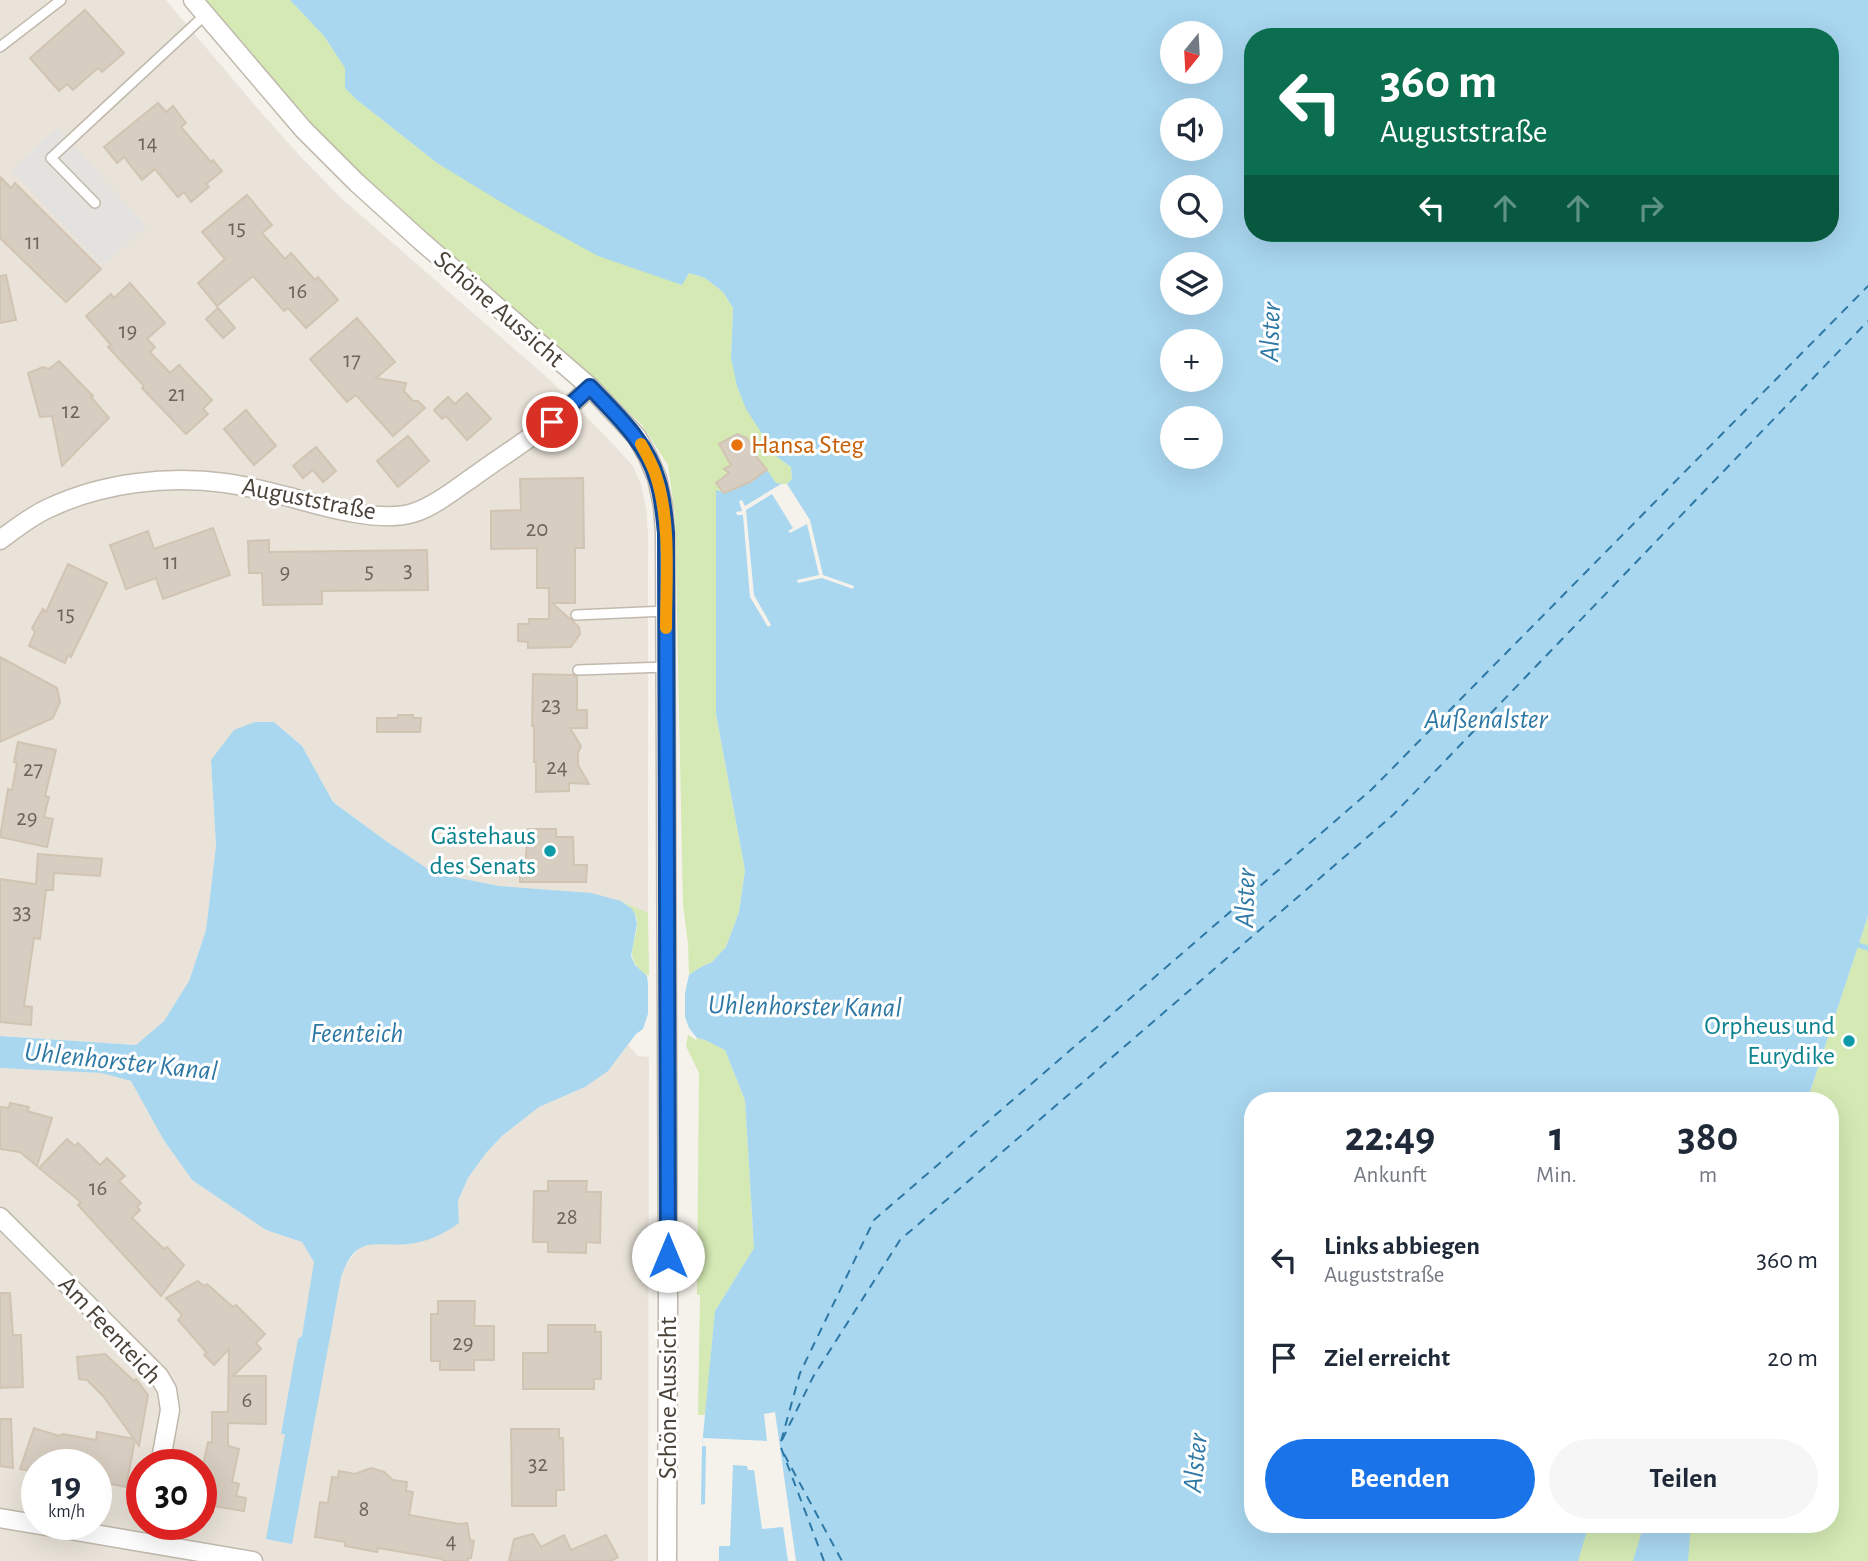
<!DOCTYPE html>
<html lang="de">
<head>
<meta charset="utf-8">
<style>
	body { margin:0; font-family:"Alegreya Sans",sans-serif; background:#f6f6f7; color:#1f2937; height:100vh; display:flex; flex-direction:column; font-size:26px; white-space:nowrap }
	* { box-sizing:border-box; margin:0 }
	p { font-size:23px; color:#747a83 }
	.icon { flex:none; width:38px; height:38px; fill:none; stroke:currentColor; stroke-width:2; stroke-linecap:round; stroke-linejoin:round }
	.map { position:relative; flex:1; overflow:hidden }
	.sheet { position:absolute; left:1244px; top:1092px; width:595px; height:441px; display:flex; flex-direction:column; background:#fff; border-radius:28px; box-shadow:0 7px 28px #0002 }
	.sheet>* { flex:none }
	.hud { position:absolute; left:1244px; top:28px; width:595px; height:214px; border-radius:28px; box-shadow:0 7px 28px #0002; background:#0b6e4f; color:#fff; overflow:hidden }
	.needle { width:46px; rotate:198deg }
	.tools { position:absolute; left:1160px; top:21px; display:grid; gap:14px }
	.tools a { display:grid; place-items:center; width:63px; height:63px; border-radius:50%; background:#fff; box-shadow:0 7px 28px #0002; font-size:35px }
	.speed { position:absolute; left:21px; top:1449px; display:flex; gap:14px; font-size:35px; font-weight:700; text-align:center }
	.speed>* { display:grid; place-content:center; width:91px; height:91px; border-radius:50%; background:#fff; box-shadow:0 7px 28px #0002; line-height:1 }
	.speed small { font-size:18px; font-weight:400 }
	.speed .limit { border:10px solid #d22; background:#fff; color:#111 }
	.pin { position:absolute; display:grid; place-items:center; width:60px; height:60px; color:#fff; margin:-30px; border:4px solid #fff; border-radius:50%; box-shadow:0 2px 7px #0007 }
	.me { position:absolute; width:77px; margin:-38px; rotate:0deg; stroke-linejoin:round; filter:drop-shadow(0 0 5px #0008) }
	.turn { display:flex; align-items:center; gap:24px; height:147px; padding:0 21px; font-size:32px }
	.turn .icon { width:91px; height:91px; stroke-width:2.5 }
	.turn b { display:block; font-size:49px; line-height:60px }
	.lanes { display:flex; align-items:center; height:66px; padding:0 21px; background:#0003; justify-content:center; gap:35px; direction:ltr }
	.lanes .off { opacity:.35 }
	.eta { display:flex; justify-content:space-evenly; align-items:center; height:119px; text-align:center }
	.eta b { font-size:42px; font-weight:700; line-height:49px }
	.cta { display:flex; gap:14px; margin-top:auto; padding:14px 21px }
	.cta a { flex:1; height:80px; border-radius:42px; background:#1a73e8; color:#fff; font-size:28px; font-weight:700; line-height:80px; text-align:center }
	.cta a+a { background:#f6f6f7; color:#1f2937 }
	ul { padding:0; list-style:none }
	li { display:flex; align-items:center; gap:21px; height:98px; padding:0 21px }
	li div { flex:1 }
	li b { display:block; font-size:26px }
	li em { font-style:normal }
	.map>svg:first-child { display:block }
	.residential { fill:#e9e3d9; fill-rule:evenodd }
	.green { fill:#d4e9b4 }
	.parking { fill:#e4e2df }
	.water { fill:#a9d7f0; fill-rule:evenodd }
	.pier { fill:#f5f2eb }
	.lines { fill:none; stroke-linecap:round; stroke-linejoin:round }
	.stream { stroke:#a9d7f0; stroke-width:5 }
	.ferry { stroke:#2e78a6; stroke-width:2; stroke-dasharray:9 7; stroke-linecap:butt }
	.building { fill:#d7cdc0; stroke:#d2c4b3; stroke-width:2 }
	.service-casing { stroke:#c1b9ad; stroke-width:12 }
	.minor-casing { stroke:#c1b9ad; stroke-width:21 }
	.service { stroke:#fff; stroke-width:9 }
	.minor { stroke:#fff; stroke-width:18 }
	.route-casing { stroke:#114b97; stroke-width:18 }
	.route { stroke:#1a73e8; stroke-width:12 }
	.slow { stroke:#f59e0b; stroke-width:12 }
	.food-dot { fill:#e8710a; stroke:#fff; stroke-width:2.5 }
	.culture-dot { fill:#0f9aa8; stroke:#fff; stroke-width:2.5 }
	.labels { text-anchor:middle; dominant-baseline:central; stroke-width:6; stroke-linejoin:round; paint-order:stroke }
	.number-label { font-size:23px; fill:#6d655a }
	.street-label { font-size:26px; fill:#4a4238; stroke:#fff }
	.food-label { font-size:26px; fill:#c56008; stroke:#fff; text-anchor:start }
	.culture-label { font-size:26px; fill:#0d838f; stroke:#fff; text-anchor:end }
	.water-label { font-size:28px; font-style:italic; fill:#2e78a6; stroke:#fff }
</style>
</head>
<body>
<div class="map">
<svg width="1868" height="1561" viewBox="0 0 1868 1561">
	<rect width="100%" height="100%" fill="#f5f2eb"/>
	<g class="residential">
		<polygon points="0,0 166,0 258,109 301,157 341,198 550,380 612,443 633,466 641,484 646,508 648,532 648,913 621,901 499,886 434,873 386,841 333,802 302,746 274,722 255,722 211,760 216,846 206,930 189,981 164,1021 136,1045 0,1036"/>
		<path d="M628 1045 638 1056 649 1057 648 1561H0V1068L101 1073 131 1081 163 1139 192 1180 266 1230 302 1242 314 1262 345 1266 360 1247 367 1244H409L459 1223 458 1201 468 1178 486 1153 502 1136 539 1107 585 1087 608 1070ZM37 1465H96V1524H37ZM142 1465H201V1524H142Z"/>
	</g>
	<g class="green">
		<polygon points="202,0 290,0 324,36 345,68 345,88 357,100 437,163 681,285 689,273 705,278 723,292 733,308 731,358 777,457 791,467 792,480 787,484 750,482 724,493 716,491 716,714 745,870 739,912 726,947 712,962 699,968 689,975 688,943 683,905 675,515 668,465 642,425 594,380 359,176"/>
		<path d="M621 901 648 913 649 975C642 974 645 976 640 970 620 949 646 932 634 912 631 907 625 904 621 901Z"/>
		<polygon points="1868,916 1868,1561 1551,1561 1557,1524 1830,1524 1830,1101 1807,1101"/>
		<polygon points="688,1035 696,1040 697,1038 705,1040 725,1050 745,1100 754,1248 715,1311 706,1412 704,1415 698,1415 700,1295 697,1295 699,1073 686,1046"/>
	</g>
	<polygon class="parking" points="57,127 147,227 102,266 11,170"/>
	<g class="water">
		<path d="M290 0H1868V916L1807 1101H1253V1524H1589L1578 1561H700L702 1446 715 1311 754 1248 745 1100 725 1050 705 1040 697 1038 689 1028 684 1014H648L643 1029 636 1034 608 1071 585 1087 539 1107 502 1136 486 1153 468 1178 458 1201 459 1223C444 1234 427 1242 408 1244 371 1247 357 1234 341 1277L292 1544 266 1539 285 1434H281L298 1339 302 1336 314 1262 302 1242 266 1230 192 1180 163 1139 131 1081 101 1073 0 1068V1036L136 1045 164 1021 189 981 206 930 216 846 211 760 234 730 255 722H274L302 746 333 802 386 841 434 873 499 886 591 893 621 901 632 909 635 914 637 924 631 956 635 965 647 976 649 992 685 993 689 975 699 968 712 962 726 947 739 912 745 870 716 714V490L725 493 750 482 767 470 776 483 787 484 792 479 791 467 777 457 746 409 737 386 731 358 733 308 723 292 705 278 689 273 682 285 598 256 514 210 437 163 357 100 345 88V68L324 36ZM1172 33H1211V72H1172ZM1253 37H1830V233H1253ZM1172 110H1211V149H1172ZM1172 187H1211V226H1172ZM1172 264H1211V303H1172ZM1172 341H1211V380H1172ZM1172 418H1211V457H1172Z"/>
		<polygon points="1644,1524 1691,1524 1688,1561 1633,1561"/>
	</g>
	<g class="pier">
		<polygon points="781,484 787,484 810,520 823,575 854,586 853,589 822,578 798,583 797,580 819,575 807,524 790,533 788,531 793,528 772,494 746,510 754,595 771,625 768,627 750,597 743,515 737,515 736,512 742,511 739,501 742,500 745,506"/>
		<polygon points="648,977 650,977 651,988 682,990 685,977 685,1028 682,1018 650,1018 648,1028"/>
		<polygon points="775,1412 796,1561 788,1561 783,1527 762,1529 754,1470 748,1470 747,1466 733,1465 730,1546 719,1546 719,1561 700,1561 700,1505 705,1504 706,1446 702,1446 703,1438 767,1441 764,1414"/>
	</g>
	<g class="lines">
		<polyline class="stream" points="1858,945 1868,948"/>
		<g class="ferry">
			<polyline points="782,1440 813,1377 900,1240 1393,815 1868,321"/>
			<polyline points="784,1454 842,1561"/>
			<polyline points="824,1561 780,1445 800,1373 874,1220 1371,790 1868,286"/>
		</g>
	</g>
	<g class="building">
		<polygon points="85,10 124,53 102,72 98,68 73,90 67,84 59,91 30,58"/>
		<polygon points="158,103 166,112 173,106 186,123 181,127 211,162 213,160 222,171 206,184 209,187 191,202 184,192 178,197 155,169 142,180 124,157 117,163 104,147"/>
		<polygon points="0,177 11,188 15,183 101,269 66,302 0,238"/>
		<polygon points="247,195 272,225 262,233 285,259 291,253 315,280 318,277 338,300 306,328 288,308 284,311 253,276 217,306 198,283 225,259 202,232"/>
		<polygon points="6,275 16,320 0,323 0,276"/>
		<polygon points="130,283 165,323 147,339 155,347 150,352 170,373 179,365 212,400 203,409 208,414 186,434 142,388 144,386 108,347 111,345 86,316 111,294 114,298"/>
		<polygon points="218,308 235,328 223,338 206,319"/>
		<polygon points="357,318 395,362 376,378 406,383 404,391 413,401 418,401 425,408 393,436 356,395 347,402 310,359"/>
		<polygon points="59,361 93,396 91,397 109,418 62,466 52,416 40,417 28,373 43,367 49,369"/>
		<polygon points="467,393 491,419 467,440 446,416 442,419 434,410 448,397 455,404"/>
		<polygon points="246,410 276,446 254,465 224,429"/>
		<polygon points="737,434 747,438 757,457 767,470 750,482 724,493 716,483 729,473 724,469 731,465 719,444"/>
		<polygon points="408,436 429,461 398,487 377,461"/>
		<polygon points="316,447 336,471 323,482 313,470 303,478 293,466"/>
		<polygon points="583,478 584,548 575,548 575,603 552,603 579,627 580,634 571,647 528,648 528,642 518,641 518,624 529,624 529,619 549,619 549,588 537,588 537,548 491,549 491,511 521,510 520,479"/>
		<polygon points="213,528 230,575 163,599 156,578 126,589 110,545 148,531 154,549"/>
		<polygon points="269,540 269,552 427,550 428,590 322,591 322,604 263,605 262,573 249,573 248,541"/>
		<polygon points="68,564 107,583 71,657 68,655 65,663 29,646 35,632 32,628 43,609 46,612"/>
		<polygon points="0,657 57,688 60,702 53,718 0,742"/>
		<polygon points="533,674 573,675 577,677 577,710 587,710 587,728 570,728 581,746 578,753 578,765 589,784 569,783 569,791 536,792 536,762 534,762 534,726 532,726"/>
		<polygon points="398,715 413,715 413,718 421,718 420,732 377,732 377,718 398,718"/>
		<polygon points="18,742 56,750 45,796 49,797 44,817 53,819 47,847 0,837 8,789 12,790 17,763 14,762"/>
		<polygon points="528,829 556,829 556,837 573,837 574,865 587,865 586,882 520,882 520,869 525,869"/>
		<polygon points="38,854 102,859 100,876 54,873 53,890 46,890 40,939 34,938 24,1006 32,1007 31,1025 0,1022 0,879 36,884"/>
		<polygon points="10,1103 29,1107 27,1111 52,1118 37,1166 20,1152 0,1149 0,1107 9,1108"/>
		<polygon points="67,1139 75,1146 78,1143 100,1165 107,1158 125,1176 119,1181 141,1203 137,1207 140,1210 132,1218 164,1249 167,1247 184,1265 161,1296 78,1205 81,1202 39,1168"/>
		<polygon points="548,1181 587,1181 586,1192 601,1192 600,1243 586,1242 586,1253 548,1252 548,1242 533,1242 534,1191 548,1191"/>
		<polygon points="198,1281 204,1286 207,1284 233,1307 236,1305 265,1334 256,1343 261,1349 233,1376 266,1376 266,1424 228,1423 228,1446 239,1449 232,1482 239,1484 236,1496 246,1498 244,1511 201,1504 201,1475 208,1442 212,1443 212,1412 228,1412 229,1349 214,1365 204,1355 207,1353 178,1320 182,1315 166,1298"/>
		<polygon points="0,1293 10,1293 13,1335 21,1335 23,1387 0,1388"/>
		<polygon points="438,1301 475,1301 474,1326 494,1326 494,1360 474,1360 474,1370 440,1370 440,1361 431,1361 431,1314 438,1314"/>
		<polygon points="548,1325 595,1325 595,1332 601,1332 601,1379 594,1379 594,1389 523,1389 523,1353 548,1353"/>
		<polygon points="105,1354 134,1381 136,1379 148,1395 139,1446 135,1440 126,1487 96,1481 96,1465 37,1465 37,1472 20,1469 34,1428 59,1436 63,1434 96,1440 97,1432 134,1439 103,1396 87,1380 79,1379 77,1357"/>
		<polygon points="0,1419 11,1419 13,1468 0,1466"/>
		<polygon points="511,1429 559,1429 559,1438 563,1438 564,1490 556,1490 556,1506 512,1506"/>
		<polygon points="371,1468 384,1472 393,1480 407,1482 406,1491 413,1492 409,1515 459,1524 467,1523 470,1540 474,1541 471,1558 468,1558 468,1561 443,1561 443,1559 378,1548 377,1552 345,1546 345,1542 315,1537 320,1502 328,1503 332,1477 338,1478 339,1471 355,1474"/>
		<polygon points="533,1534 541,1547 564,1535 571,1550 606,1535 618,1557 611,1561 509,1561 514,1539"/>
	</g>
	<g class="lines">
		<defs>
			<g id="service">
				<polyline points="0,47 61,0"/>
				<polyline points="95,203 51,158 205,15"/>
				<polyline points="576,615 666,611"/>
				<polyline points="578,670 666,667"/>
			</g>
			<g id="minor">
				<polyline points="193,0 303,129 357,183 420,240 590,387 637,437 648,457 657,478 663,506 665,533 668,1300 667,1561"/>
				<path d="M0 540C15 529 31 516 49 508 102 483 168 475 225 483 248 486 270 492 293 498 325 507 381 523 413 513 435 506 457 488 476 475 501 457 526 441 550 423 564 412 577 399 590 387"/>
				<polyline points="0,1217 159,1376 167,1390 170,1410 160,1465"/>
				<polyline points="0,1518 253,1561"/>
			</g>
		</defs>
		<use href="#service" class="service-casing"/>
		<use href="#minor" class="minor-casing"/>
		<use href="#service" class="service"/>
		<use href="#minor" class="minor"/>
	</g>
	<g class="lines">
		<defs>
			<path id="route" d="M552 422 590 387C616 415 646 441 657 479 663 496 664 515 666 533L668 1256"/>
		</defs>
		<use href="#route" class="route-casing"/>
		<use href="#route" class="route"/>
		<path class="slow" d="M641 444C647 455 654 467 657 479 671 525 666 581 666 628"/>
	</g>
	<circle class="food-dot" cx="737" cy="445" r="7"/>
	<g class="culture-dot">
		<circle cx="550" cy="851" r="7"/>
		<circle cx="1849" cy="1041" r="7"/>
	</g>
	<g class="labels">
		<g class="number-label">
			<text x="148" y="143">14</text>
			<text x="237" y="228">15</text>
			<text x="33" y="242">11</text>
			<text x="298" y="291">16</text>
			<text x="128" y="331">19</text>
			<text x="352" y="360">17</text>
			<text x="177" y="394">21</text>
			<text x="71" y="411">12</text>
			<text x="537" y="529">20</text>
			<text x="171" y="562">11</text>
			<text x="408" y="570">3</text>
			<text x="369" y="571">5</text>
			<text x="285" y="572">9</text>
			<text x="66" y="614">15</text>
			<text x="551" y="705">23</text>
			<text x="557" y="767">24</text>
			<text x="33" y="769">27</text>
			<text x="27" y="818">29</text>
			<text x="22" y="912">33</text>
			<text x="98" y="1188">16</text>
			<text x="567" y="1217">28</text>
			<text x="463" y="1343">29</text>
			<text x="247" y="1400">6</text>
			<text x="538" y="1464">32</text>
			<text x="364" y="1509">8</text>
			<text x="451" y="1541">4</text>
		</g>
		<g class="street-label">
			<text transform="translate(499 309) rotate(41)">Schöne Aussicht</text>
			<text transform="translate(309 499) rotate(11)">Auguststraße</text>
			<text transform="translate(110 1330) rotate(47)">Am Feenteich</text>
			<text transform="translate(668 1398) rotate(-90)">Schöne Aussicht</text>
		</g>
		<g class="food-label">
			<text x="751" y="445">Hansa Steg</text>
		</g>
		<g class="culture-label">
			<text x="536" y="836">Gästehaus<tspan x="536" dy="30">des Senats</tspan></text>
			<text x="1835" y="1026">Orpheus und<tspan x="1835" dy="30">Eurydike</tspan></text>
		</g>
		<g class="water-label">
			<text transform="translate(1271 332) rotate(-88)">Alster</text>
			<text x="1486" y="720">Außenalster</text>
			<text transform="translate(1246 898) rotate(-88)">Alster</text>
			<text transform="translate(805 1007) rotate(1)">Uhlenhorster Kanal</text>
			<text x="357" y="1034">Feenteich</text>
			<text transform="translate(121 1062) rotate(6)">Uhlenhorster Kanal</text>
			<text transform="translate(1196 1463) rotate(-84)">Alster</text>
		</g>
	</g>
</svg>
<div class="tools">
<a><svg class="needle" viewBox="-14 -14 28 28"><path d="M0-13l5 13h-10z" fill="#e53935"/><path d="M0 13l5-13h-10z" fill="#747a83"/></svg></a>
<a><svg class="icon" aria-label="sound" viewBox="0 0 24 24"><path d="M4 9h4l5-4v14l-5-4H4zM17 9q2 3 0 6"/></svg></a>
<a><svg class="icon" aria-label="search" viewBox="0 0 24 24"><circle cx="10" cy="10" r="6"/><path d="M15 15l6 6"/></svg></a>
<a><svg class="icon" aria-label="layers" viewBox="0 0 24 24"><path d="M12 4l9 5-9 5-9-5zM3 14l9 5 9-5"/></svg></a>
<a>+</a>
<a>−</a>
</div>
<div class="speed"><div>19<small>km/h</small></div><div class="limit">30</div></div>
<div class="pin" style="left:552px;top:422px;background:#d93025"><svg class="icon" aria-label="arrive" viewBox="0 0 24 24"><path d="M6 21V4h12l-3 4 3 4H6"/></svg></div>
<svg class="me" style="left:668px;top:1256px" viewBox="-20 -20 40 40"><circle r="19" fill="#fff"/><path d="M0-13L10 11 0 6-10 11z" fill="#1a73e8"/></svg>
<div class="hud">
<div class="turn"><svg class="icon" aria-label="left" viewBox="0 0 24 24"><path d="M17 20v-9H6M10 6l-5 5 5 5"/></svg><div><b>360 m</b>Auguststraße</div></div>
<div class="lanes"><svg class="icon" aria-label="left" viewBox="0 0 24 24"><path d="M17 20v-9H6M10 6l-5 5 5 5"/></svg><svg class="icon off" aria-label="ahead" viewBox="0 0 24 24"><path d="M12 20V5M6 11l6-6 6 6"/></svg><svg class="icon off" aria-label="ahead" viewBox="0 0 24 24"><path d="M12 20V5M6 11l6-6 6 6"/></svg><svg class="icon off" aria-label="right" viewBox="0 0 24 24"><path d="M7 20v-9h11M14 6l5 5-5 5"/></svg></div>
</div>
<section class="sheet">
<div class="eta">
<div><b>22:49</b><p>Ankunft</p></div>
<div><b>1</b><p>Min.</p></div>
<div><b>380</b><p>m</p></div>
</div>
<ul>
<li><svg class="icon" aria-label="left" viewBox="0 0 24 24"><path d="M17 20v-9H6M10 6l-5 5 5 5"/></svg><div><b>Links abbiegen</b><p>Auguststraße</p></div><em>360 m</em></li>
<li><svg class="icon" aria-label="arrive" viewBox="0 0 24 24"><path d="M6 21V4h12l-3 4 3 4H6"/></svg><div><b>Ziel erreicht</b></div><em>20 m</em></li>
</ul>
<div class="cta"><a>Beenden</a><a>Teilen</a></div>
</section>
</div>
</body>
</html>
